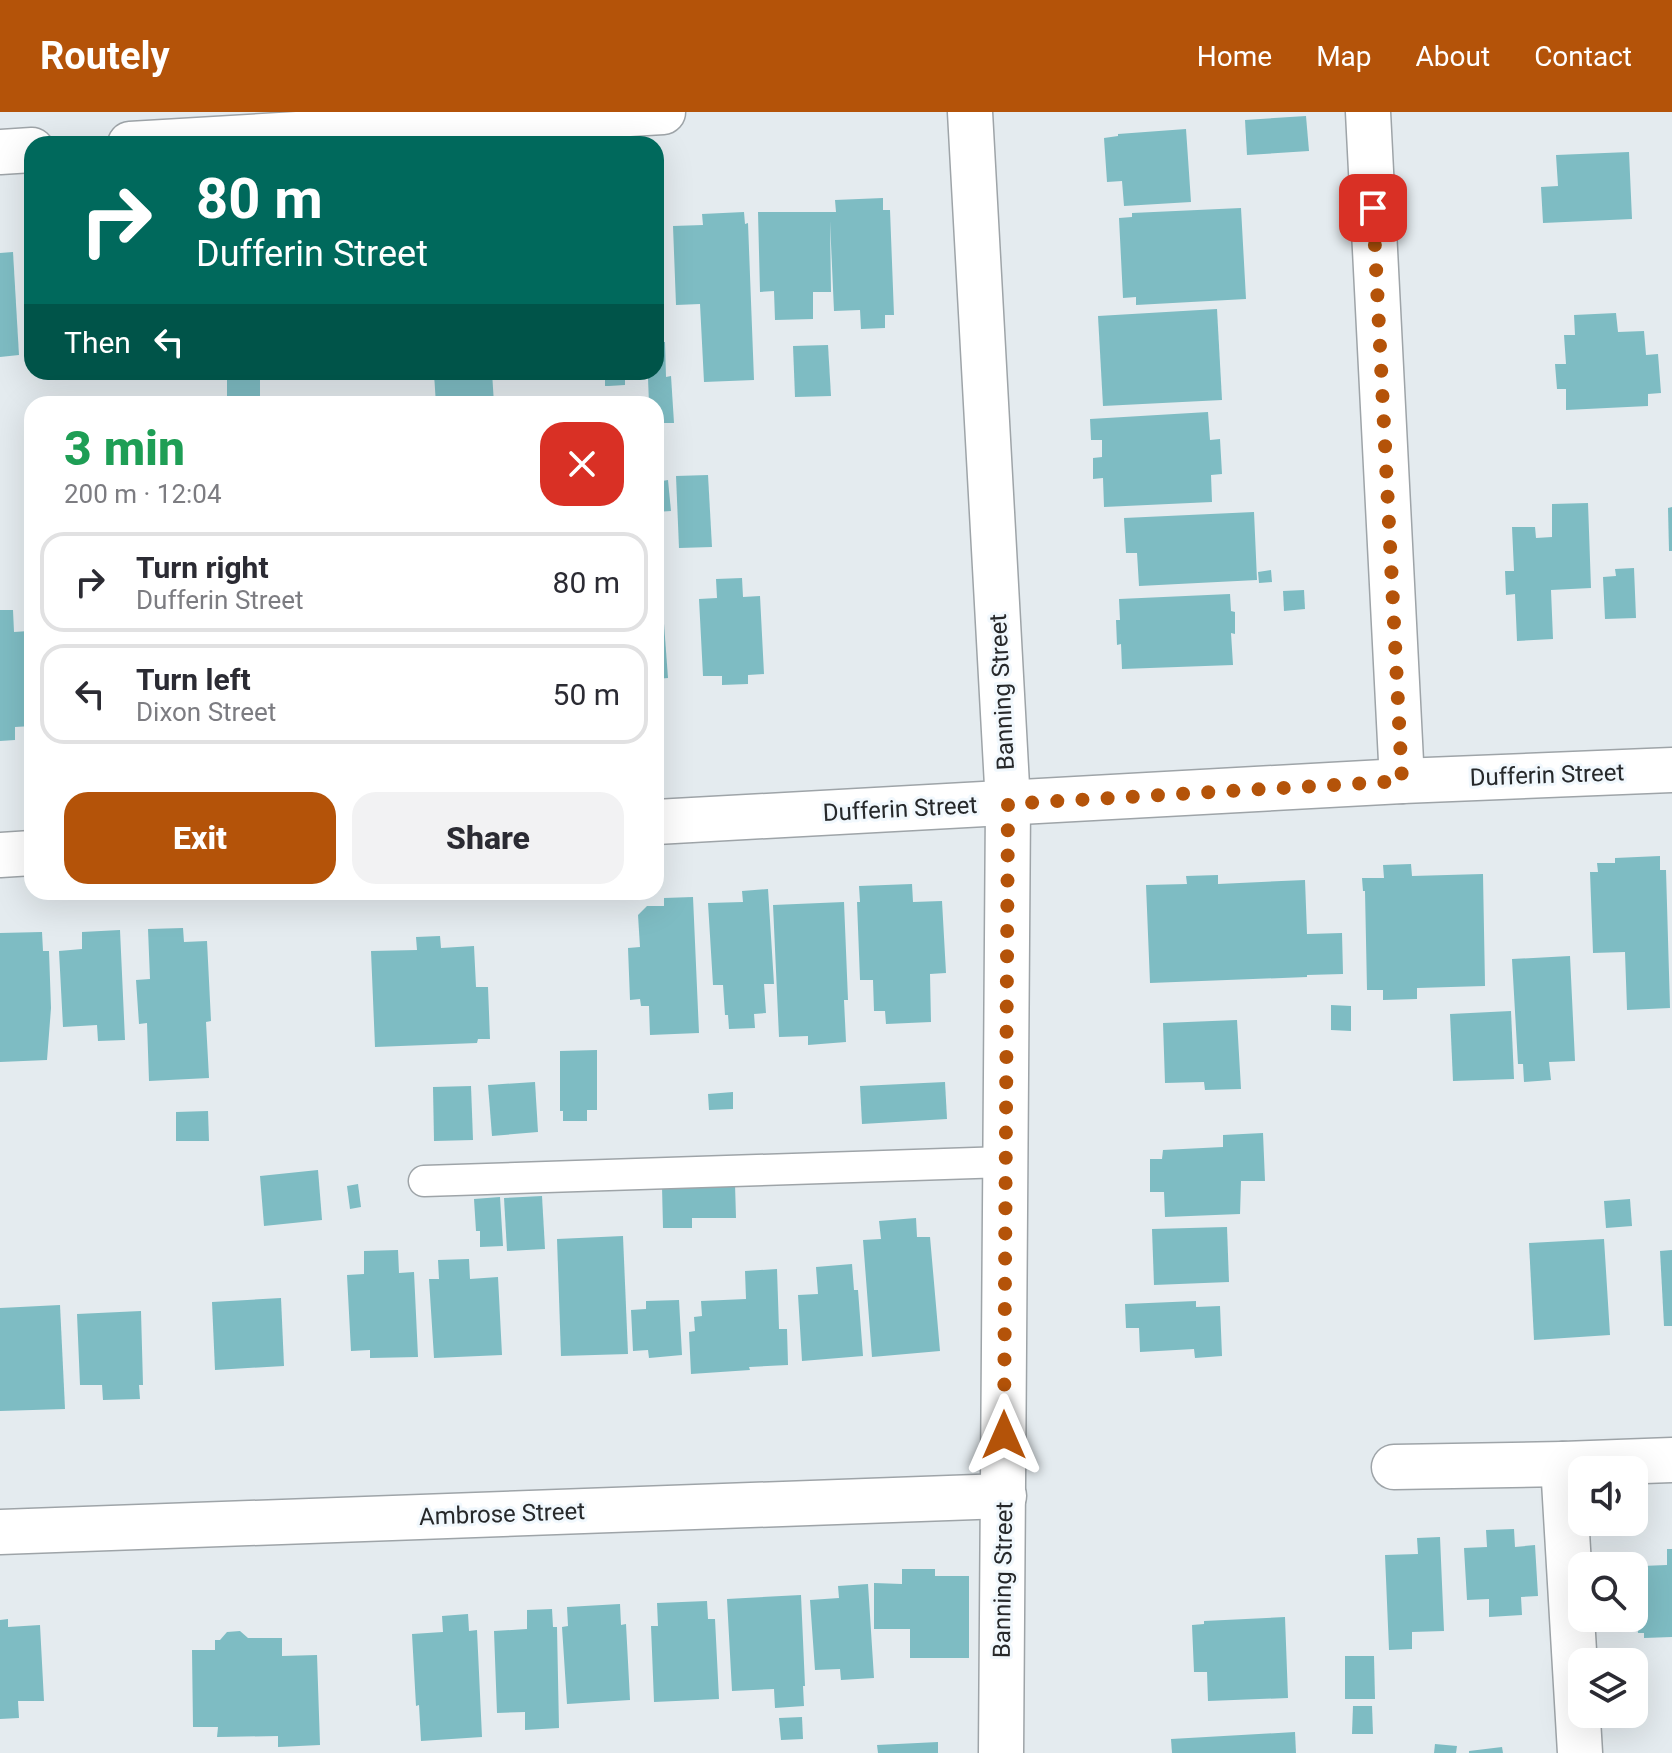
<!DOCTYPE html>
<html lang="en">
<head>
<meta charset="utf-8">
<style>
	body { margin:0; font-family:Roboto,sans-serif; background:#f2f2f3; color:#2b2b33; height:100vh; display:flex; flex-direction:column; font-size:30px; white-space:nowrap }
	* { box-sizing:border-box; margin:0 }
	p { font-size:26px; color:#7c7c81 }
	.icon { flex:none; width:44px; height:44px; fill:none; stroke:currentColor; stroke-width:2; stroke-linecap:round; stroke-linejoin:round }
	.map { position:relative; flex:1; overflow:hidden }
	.drawer { position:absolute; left:24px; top:284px; width:640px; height:504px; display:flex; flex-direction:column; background:#fff; border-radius:24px; box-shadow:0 8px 32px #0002 }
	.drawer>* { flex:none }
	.banner { position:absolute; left:24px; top:24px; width:640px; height:244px; border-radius:24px; box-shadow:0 8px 32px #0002; background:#00695c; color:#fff; overflow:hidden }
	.fabs { position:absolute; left:1568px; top:1344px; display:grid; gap:16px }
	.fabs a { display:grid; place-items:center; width:80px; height:80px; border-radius:16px; background:#fff; box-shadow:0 8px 32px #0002; font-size:40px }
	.pin { position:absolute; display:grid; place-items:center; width:68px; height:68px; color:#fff; margin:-34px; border-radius:16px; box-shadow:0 4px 12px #0006 }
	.me { position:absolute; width:88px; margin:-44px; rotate:0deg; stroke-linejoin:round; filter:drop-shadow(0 0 6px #0008) }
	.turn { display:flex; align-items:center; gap:28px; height:168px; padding:0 40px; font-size:36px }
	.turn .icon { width:104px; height:104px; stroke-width:2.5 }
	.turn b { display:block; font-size:56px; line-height:68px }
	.then { display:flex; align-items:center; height:76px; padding:0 40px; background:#0003; gap:16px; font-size:30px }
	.round { display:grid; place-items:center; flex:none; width:84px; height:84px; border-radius:24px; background:#f2f2f3 }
	.headline { display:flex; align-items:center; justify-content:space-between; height:136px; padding:0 40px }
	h1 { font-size:48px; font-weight:800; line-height:60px; color:#1e9e55 }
	.primary-button { display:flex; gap:16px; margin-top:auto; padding:16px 40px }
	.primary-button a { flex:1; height:92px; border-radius:24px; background:#b45309; color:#fff; font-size:32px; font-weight:800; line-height:92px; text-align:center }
	.primary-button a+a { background:#f2f2f3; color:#2b2b33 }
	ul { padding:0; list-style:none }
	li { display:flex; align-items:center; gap:24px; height:100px; margin:0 16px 12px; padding:0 24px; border:4px solid #e1e1e2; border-radius:24px }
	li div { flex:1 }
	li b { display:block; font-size:30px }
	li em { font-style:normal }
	header { display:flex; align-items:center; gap:48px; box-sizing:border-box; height:112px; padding:0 40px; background:#b45309; color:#fff }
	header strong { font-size:38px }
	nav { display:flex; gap:44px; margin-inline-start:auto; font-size:28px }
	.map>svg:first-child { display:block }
	.building { fill:#7ebcc3 }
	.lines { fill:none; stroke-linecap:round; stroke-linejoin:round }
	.service-casing { stroke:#9ea4a8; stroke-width:33 }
	.minor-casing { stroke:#9ea4a8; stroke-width:47 }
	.service { stroke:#fff; stroke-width:30 }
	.minor { stroke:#fff; stroke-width:44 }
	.route { stroke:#b45309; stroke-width:14; stroke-dasharray:0 25.2 }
	.labels { text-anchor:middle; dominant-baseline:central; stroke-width:6; stroke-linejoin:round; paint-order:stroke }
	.street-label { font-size:24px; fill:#26282a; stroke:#f1f8fd }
</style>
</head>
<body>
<header>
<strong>Routely</strong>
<nav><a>Home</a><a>Map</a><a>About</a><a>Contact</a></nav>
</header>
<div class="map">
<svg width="1672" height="1641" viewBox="0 0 1672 1641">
	<rect width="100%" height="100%" fill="#e4ebef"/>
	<g class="building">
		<polygon points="1306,4 1309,39 1247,43 1245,8"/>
		<polygon points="1186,17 1191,90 1124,94 1122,69 1107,70 1104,26 1118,24 1118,22"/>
		<polygon points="1629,40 1632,107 1543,111 1541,75 1558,74 1556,43"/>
		<polygon points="883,86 883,98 890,98 894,203 885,203 885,216 861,217 860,198 834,199 830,109 831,180 813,180 813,207 775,208 774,179 760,180 758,100 836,100 835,88"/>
		<polygon points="1241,96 1246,187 1136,193 1136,185 1123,186 1119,106 1132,105 1132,101"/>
		<polygon points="744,100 745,112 748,111 754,268 704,270 700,192 676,193 673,114 703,113 702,102"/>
		<polygon points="13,140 19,243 0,245 0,141"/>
		<polygon points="1217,197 1222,288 1103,294 1098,204"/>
		<polygon points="1616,201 1618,220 1644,219 1646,243 1658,242 1661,281 1648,282 1648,294 1566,298 1566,277 1557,277 1555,252 1566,252 1564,223 1575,223 1574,203"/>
		<polygon points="656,230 665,230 666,265 671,264 674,311 656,311 656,292 649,292 648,266 625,267 625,273 609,274 605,274 605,266 596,266 596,260 656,260"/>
		<polygon points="828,233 831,284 795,285 793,234"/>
		<polygon points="473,260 492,260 494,292 436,292 434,262"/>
		<polygon points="260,263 260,292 227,292 227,264"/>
		<polygon points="1208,300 1210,328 1220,327 1222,362 1211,363 1212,390 1104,395 1103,366 1093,367 1093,346 1102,345 1102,328 1091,328 1090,307"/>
		<polygon points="25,331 32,331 32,355 26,355"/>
		<polygon points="708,363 712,435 679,436 676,364"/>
		<polygon points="668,368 671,399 656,400 656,370"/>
		<polygon points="1588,391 1591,476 1551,478 1553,527 1517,529 1515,482 1506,483 1505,459 1514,459 1512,415 1535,415 1536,426 1552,425 1552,392"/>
		<polygon points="1672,395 1672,439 1669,439 1668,396"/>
		<polygon points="1254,400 1257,468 1139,474 1137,441 1126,441 1124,406"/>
		<polygon points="1634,456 1636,506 1605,507 1603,465 1616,464 1615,457"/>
		<polygon points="1271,458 1272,470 1259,471 1258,460"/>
		<polygon points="742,466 743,485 760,484 764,562 748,563 748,572 722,573 722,564 703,564 699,487 717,486 716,467"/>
		<polygon points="1304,478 1305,497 1284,499 1283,479"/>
		<polygon points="1230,482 1231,499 1235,500 1235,522 1231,521 1233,553 1122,557 1121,532 1117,533 1116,508 1120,508 1119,487"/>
		<polygon points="0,498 13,498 14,520 29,519 32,614 15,615 15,628 0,629"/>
		<polygon points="656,498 663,498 668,566 656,567"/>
		<polygon points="1660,744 1660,758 1666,758 1670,896 1627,898 1625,840 1593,841 1590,760 1598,760 1597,751 1615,751 1615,746"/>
		<polygon points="1411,752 1412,764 1483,762 1485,874 1417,876 1417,887 1383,888 1383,878 1367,878 1365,779 1363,779 1362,766 1384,766 1383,753"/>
		<polygon points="1218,763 1218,772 1305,768 1307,822 1342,821 1343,862 1307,863 1307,865 1150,871 1146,773 1187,772 1186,764"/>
		<polygon points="912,772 913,790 942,789 946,861 930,862 931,910 886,912 885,899 874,899 873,868 860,868 857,790 860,790 859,774"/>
		<polygon points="768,777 774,872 764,872 766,901 754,902 755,916 729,917 728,903 725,903 723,873 713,873 708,791 743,790 742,779"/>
		<polygon points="693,785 699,921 650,923 649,894 641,894 640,887 630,888 628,836 640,835 638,803 647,794 664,794 664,786"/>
		<polygon points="844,790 848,888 844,888 846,930 808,933 808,924 779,925 773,793"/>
		<polygon points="183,816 184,830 207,829 211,909 206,910 209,966 149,969 147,911 139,912 136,868 150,867 148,817"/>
		<polygon points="120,818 125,928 98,929 97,913 63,915 59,839 82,837 82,820"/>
		<polygon points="42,820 43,839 49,839 51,896 47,948 0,950 0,821"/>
		<polygon points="440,824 441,836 474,834 476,875 488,875 490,927 478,927 477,931 375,935 371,839 417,838 416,825"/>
		<polygon points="1570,844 1575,949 1549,950 1551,968 1524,970 1523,952 1518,952 1512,847"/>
		<polygon points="1331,893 1351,894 1351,919 1331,918"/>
		<polygon points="1511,899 1514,967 1453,969 1450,902"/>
		<polygon points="1237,908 1241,977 1205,978 1204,970 1165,971 1163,911"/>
		<polygon points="597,938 597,998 587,998 587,1009 563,1009 563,999 560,999 560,939"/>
		<polygon points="535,970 538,1020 492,1024 488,973"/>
		<polygon points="945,970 947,1007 862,1012 860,974"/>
		<polygon points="471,974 473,1028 434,1029 433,975"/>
		<polygon points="733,980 733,997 709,998 708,982"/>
		<polygon points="208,999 209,1029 176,1029 176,1000"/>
		<polygon points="1263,1021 1265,1069 1241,1069 1240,1102 1165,1105 1164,1080 1150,1080 1150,1047 1162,1047 1163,1038 1223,1035 1223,1023"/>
		<polygon points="318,1058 322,1108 264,1114 260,1064"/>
		<polygon points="358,1072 361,1095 350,1097 347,1074"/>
		<polygon points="735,1072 736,1106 692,1106 692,1116 663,1116 662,1074"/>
		<polygon points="542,1084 545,1137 507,1139 504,1086"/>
		<polygon points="500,1085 503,1134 480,1135 480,1119 476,1119 474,1087"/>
		<polygon points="1630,1087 1632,1114 1606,1116 1604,1089"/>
		<polygon points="916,1106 917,1125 930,1125 940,1239 872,1245 863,1128 881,1127 879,1109"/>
		<polygon points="1227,1115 1229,1170 1154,1173 1152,1117"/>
		<polygon points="623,1124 628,1242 561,1244 557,1127"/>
		<polygon points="1604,1127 1610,1223 1534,1228 1529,1131"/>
		<polygon points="398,1138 399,1161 414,1160 418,1245 370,1246 370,1238 351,1239 347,1163 364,1162 364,1139"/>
		<polygon points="1672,1138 1672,1214 1664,1214 1660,1139"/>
		<polygon points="469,1147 470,1167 498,1165 502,1243 434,1246 429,1167 439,1167 438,1148"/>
		<polygon points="852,1152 854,1178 858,1178 863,1244 802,1249 798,1183 818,1182 816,1155"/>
		<polygon points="777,1157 779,1217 787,1217 788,1253 749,1255 750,1258 691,1262 689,1220 695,1219 694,1205 702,1204 701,1189 746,1187 745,1159"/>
		<polygon points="281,1186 284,1254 215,1258 212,1190"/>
		<polygon points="679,1188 682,1243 649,1246 648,1238 633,1239 631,1198 646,1197 646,1189"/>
		<polygon points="1196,1189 1196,1195 1220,1194 1222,1244 1195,1246 1194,1237 1140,1240 1139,1216 1126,1216 1125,1192"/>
		<polygon points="60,1193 65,1297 0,1299 0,1196"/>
		<polygon points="141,1199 143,1273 139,1273 140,1287 103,1288 102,1273 80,1273 77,1202"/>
		<polygon points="1514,1417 1515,1435 1535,1433 1538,1484 1521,1485 1522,1503 1489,1505 1489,1487 1467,1488 1464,1436 1487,1435 1486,1418"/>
		<polygon points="1440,1425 1444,1519 1412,1520 1412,1537 1389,1538 1385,1443 1418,1442 1417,1426"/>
		<polygon points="1667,1437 1672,1437 1672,1525 1644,1526 1644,1521 1638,1521 1636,1490 1642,1490 1642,1454 1667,1453"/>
		<polygon points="902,1457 935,1457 935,1464 969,1464 969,1546 910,1546 910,1517 874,1517 874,1471 902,1472"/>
		<polygon points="868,1472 874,1566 841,1568 840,1557 815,1558 810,1488 839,1486 838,1474"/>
		<polygon points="801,1483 805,1574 803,1574 804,1594 775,1596 774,1577 732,1579 727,1487"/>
		<polygon points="707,1489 708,1507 715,1507 719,1587 654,1590 651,1514 658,1514 657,1491"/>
		<polygon points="620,1492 621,1513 626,1512 630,1588 567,1592 562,1515 568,1514 567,1495"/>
		<polygon points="552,1497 553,1515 557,1515 559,1616 525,1618 525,1600 497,1601 494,1519 527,1517 527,1498"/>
		<polygon points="468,1502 469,1519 477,1518 482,1625 421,1629 419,1593 416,1594 412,1522 443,1520 442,1504"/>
		<polygon points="1285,1505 1288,1586 1208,1589 1207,1560 1194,1560 1192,1513 1204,1512 1204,1509"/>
		<polygon points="8,1507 8,1515 40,1513 44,1589 18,1589 19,1606 0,1607 0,1508"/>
		<polygon points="240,1519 248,1526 282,1526 282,1544 317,1543 320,1633 278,1635 278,1624 217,1625 218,1615 193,1615 192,1538 215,1538 215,1528 220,1528 227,1520"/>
		<polygon points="1345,1544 1374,1544 1375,1587 1345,1587"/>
		<polygon points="1353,1594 1372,1594 1373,1622 1352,1622"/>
		<polygon points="802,1605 803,1627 781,1628 779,1606"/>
		<polygon points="1295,1620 1296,1641 1172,1641 1171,1627"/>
		<polygon points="938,1630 938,1641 878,1641 877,1633"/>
		<polygon points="1435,1632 1457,1634 1456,1641 1434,1641"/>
		<polygon points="1502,1635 1503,1641 1469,1641 1469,1639"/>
	</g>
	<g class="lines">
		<defs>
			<polyline id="service" points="424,1069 1005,1050"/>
			<g id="minor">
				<polyline points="970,0 1008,692 1001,1641"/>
				<polyline points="1368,0 1402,669"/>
				<polyline points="130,32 663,0"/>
				<polyline points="0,40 32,38"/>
				<polyline points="656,710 1402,669 1672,658"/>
				<polyline points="0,743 32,741"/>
				<polyline points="1563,1352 1580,1641"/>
				<polyline points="1394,1355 1563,1352 1672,1348"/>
				<polyline points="0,1420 1004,1384"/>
			</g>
		</defs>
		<use href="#service" class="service-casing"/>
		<use href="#minor" class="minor-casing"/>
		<use href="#service" class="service"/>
		<use href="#minor" class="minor"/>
	</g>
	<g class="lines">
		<polyline class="route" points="1004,1323 1008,692 1402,669 1373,96"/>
	</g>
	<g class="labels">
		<g class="street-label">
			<text transform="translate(1002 580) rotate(-93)">Banning Street</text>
			<text transform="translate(1547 663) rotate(-2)">Dufferin Street</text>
			<text transform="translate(900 697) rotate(-3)">Dufferin Street</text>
			<text transform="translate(502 1402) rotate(-2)">Ambrose Street</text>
			<text transform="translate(1003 1468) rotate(-89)">Banning Street</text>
		</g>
	</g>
</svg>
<div class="fabs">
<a><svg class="icon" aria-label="sound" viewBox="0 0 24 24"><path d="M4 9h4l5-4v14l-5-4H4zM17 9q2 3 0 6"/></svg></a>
<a><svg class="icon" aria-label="search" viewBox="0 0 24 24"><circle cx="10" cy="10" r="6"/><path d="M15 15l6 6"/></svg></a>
<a><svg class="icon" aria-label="layers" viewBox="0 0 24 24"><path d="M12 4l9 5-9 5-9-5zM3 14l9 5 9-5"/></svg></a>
</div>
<div class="pin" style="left:1373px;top:96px;background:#d93025"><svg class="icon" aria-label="arrive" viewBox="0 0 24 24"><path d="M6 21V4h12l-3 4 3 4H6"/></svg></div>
<svg class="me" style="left:1004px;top:1323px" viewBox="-20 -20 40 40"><path d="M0-17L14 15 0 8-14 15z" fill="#b45309" stroke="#fff" stroke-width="4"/></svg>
<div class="banner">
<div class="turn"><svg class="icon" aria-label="right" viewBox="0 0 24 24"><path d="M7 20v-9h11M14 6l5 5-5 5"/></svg><div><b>80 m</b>Dufferin Street</div></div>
<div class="then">Then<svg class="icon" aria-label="left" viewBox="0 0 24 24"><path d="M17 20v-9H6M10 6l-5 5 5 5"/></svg></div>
</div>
<section class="drawer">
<div class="headline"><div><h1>3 min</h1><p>200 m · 12:04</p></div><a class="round" style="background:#d93025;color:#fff"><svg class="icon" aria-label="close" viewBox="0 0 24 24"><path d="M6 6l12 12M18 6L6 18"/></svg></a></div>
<ul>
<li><svg class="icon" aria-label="right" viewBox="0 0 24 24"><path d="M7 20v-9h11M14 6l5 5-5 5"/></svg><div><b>Turn right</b><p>Dufferin Street</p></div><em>80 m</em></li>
<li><svg class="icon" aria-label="left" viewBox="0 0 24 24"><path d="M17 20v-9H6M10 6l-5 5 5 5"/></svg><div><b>Turn left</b><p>Dixon Street</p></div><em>50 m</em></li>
</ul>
<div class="primary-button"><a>Exit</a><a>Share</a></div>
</section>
</div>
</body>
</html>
